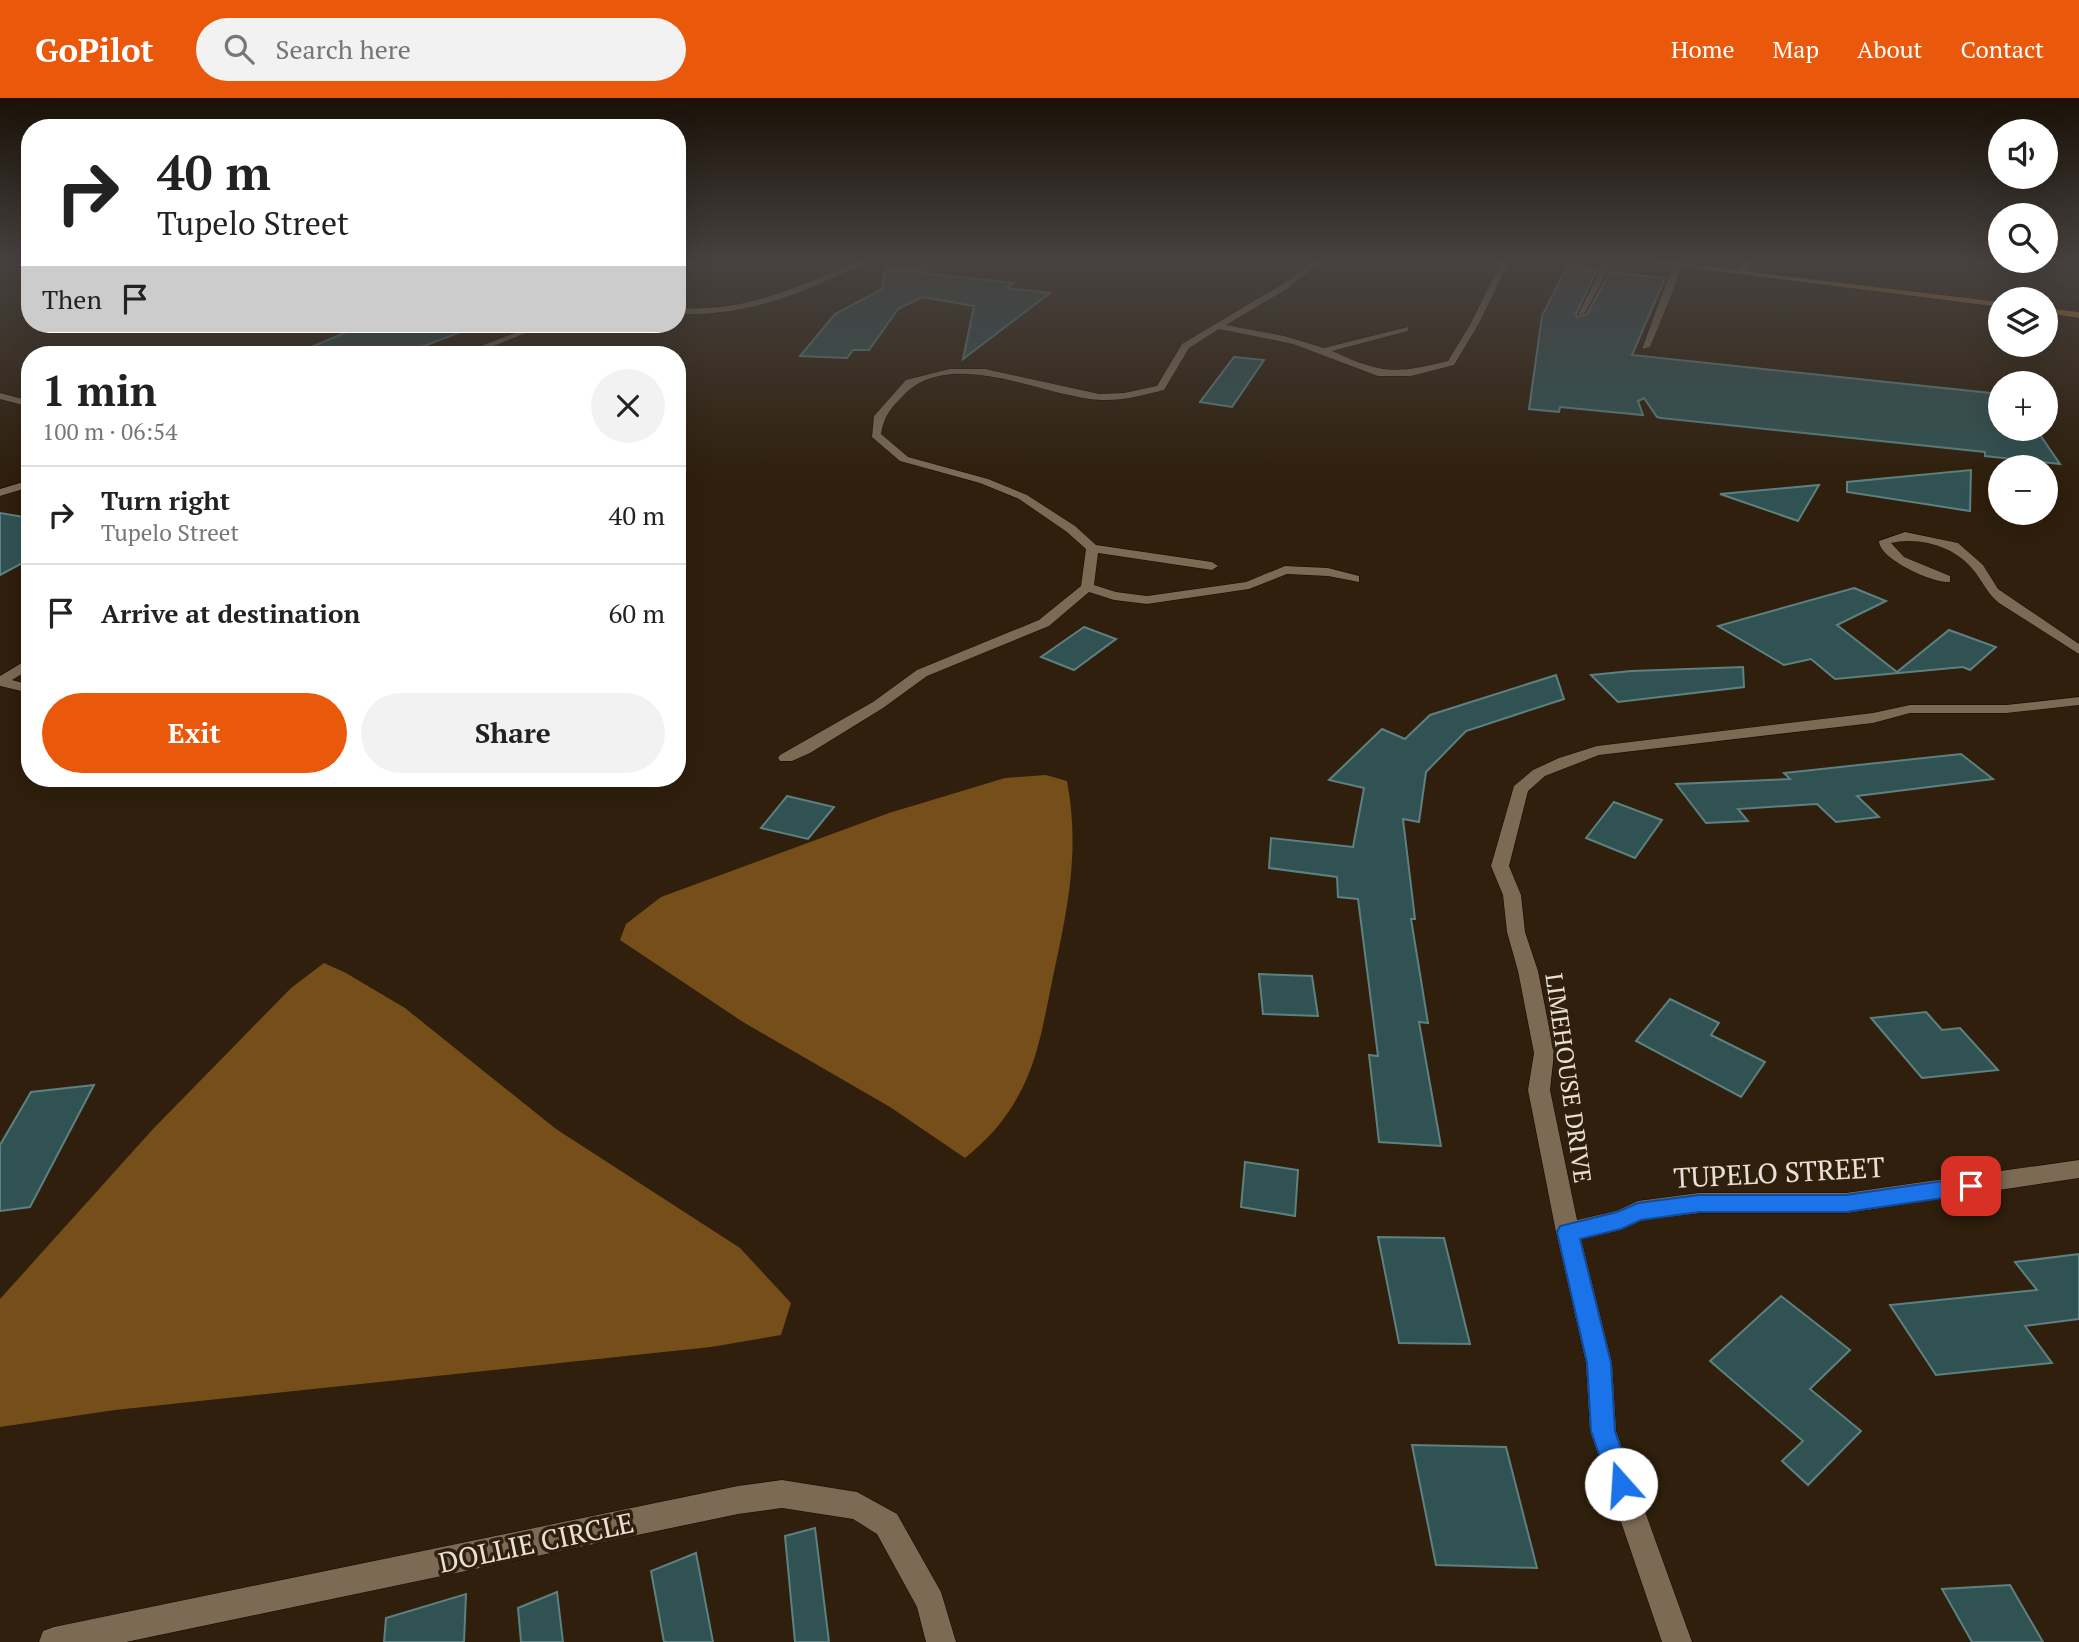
<!DOCTYPE html>
<html lang="en">
<head>
<meta charset="utf-8">
<style>
	body { margin:0; font-family:"PT Serif",serif; background:#f2f2f2; color:#222; height:100vh; display:flex; flex-direction:column; font-size:26px; white-space:nowrap }
	* { box-sizing:border-box; margin:0 }
	p { font-size:23px; color:#767676 }
	.icon { flex:none; width:38px; height:38px; fill:none; stroke:currentColor; stroke-width:2; stroke-linecap:round; stroke-linejoin:round }
	.map { position:relative; flex:1; overflow:hidden }
	.drawer { position:absolute; left:21px; top:248px; width:665px; height:441px; display:flex; flex-direction:column; background:#fff; border-radius:28px; box-shadow:0 7px 28px #0002 }
	.drawer>* { flex:none }
	.top-card { position:absolute; left:21px; top:21px; width:665px; height:214px; border-radius:28px; box-shadow:0 7px 28px #0002; background:#fff; color:#222; overflow:hidden }
	.fabs { position:absolute; left:1988px; top:21px; display:grid; gap:14px }
	.fabs a { display:grid; place-items:center; width:70px; height:70px; border-radius:50%; background:#fff; box-shadow:0 7px 28px #0002; font-size:35px }
	.pin { position:absolute; display:grid; place-items:center; width:60px; height:60px; color:#fff; margin:-30px; border-radius:14px; box-shadow:0 4px 10px #0006 }
	.me { position:absolute; width:77px; margin:-38px; rotate:341deg; stroke-linejoin:round; filter:drop-shadow(0 0 5px #0008) }
	.turn { display:flex; align-items:center; gap:24px; height:147px; padding:0 21px; font-size:32px }
	.turn .icon { width:91px; height:91px; stroke-width:2.5 }
	.turn b { display:block; font-size:49px; line-height:60px }
	.then { display:flex; align-items:center; height:66px; padding:0 21px; background:#0003; gap:14px; font-size:26px }
	.round { display:grid; place-items:center; flex:none; width:74px; height:74px; border-radius:37px; background:#f2f2f2 }
	.overview { display:flex; align-items:center; justify-content:space-between; height:119px; padding:0 21px }
	h1 { font-size:42px; font-weight:600; line-height:52px }
	.cta { display:flex; gap:14px; margin-top:auto; padding:14px 21px }
	.cta a { flex:1; height:80px; border-radius:42px; background:#ea580c; color:#fff; font-size:28px; font-weight:600; line-height:80px; text-align:center }
	.cta a+a { background:#f2f2f2; color:#222 }
	ul { padding:0; list-style:none }
	li { display:flex; align-items:center; gap:21px; height:98px; padding:0 21px; border-top:2px solid #e0e0e0 }
	li div { flex:1 }
	li b { display:block; font-size:26px }
	li em { font-style:normal }
	header { display:flex; align-items:center; gap:42px; box-sizing:border-box; height:98px; padding:0 35px; background:#ea580c; color:#fff }
	header strong { font-size:33px }
	nav { display:flex; gap:38px; margin-inline-start:auto; font-size:24px }
	.search { width:490px; height:63px; background:#f2f2f2; display:flex; align-items:center; gap:18px; box-sizing:border-box; padding:0 24px; border-radius:38px; color:#767676; font-size:26px }
	.map>svg:first-child { display:block }
	.water { fill:#754e19 }
	.building { fill:#315253; stroke:#5d8081; stroke-width:2 }
	.lines { fill:none; stroke-linecap:round; stroke-linejoin:round }
	.minor-casing { stroke:#160800; stroke-width:1 }
	.major-casing { stroke:#160800; stroke-width:1 }
	.minor { fill:#7c6a55; fill-rule:evenodd }
	.major { fill:#ba8437; fill-rule:evenodd }
	.route { fill:#1a73e8; stroke:#114b97; stroke-width:2 }
	.labels { text-anchor:middle; dominant-baseline:central; stroke-width:7; stroke-linejoin:round; paint-order:stroke }
	.street-label { font-size:24px; fill:#eadfd4; stroke:#2f1f0c }
	.near-street-label { font-size:28px; fill:#eadfd4; stroke:#2f1f0c }
</style>
</head>
<body>
<header>
<strong>GoPilot</strong>
<div class="search"><svg class="icon" aria-label="search" viewBox="0 0 24 24"><circle cx="10" cy="10" r="6"/><path d="M15 15l6 6"/></svg>Search here</div>
<nav><a>Home</a><a>Map</a><a>About</a><a>Contact</a></nav>
</header>
<div class="map">
<svg width="2079" height="1544" viewBox="0 0 2079 1544">
	<rect width="100%" height="100%" fill="#2f1f0c"/>
	<g class="water">
		<path d="M1046 677 1067 683C1081 757 1066 817 1051 889 1043 927 1037 966 1017 1000 1004 1024 986 1043 965 1060L890 1009 743 924 620 842 626 826 661 799 889 715 1005 680Z"/>
		<polygon points="324,865 346,875 405,910 556,1031 740,1150 791,1205 781,1237 711,1249 115,1312 0,1329 0,1201 153,1031 291,890"/>
	</g>
	<g class="building">
		<polygon points="929,164 932,164 924,175 1014,185 1007,190 1050,195 963,261 974,208 922,199 898,211 869,252 853,252 847,260 800,258 835,216 882,191 885,170 913,173"/>
		<polygon points="1567,168 1597,172 1576,216 1577,219 1587,216 1610,174 1665,180 1632,257 2000,296 2000,331 2036,331 2060,366 1985,358 1985,354 1661,320 1657,319 1644,300 1638,303 1643,317 1560,309 1559,314 1529,311 1542,218"/>
		<polygon points="366,226 407,226 461,234 400,257 292,257"/>
		<polygon points="1234,259 1264,262 1232,309 1200,304"/>
		<polygon points="1971,372 1970,413 1847,394 1847,384"/>
		<polygon points="1819,387 1798,423 1720,396"/>
		<polygon points="0,415 30,420 30,461 0,477"/>
		<polygon points="1854,490 1886,503 1837,527 1897,574 1949,532 1996,549 1970,572 1963,569 1835,581 1811,561 1784,567 1718,528"/>
		<polygon points="1084,529 1116,541 1074,572 1041,559"/>
		<polygon points="1743,569 1744,589 1618,604 1591,577 1631,573"/>
		<polygon points="1556,577 1564,601 1466,633 1426,674 1419,724 1403,721 1415,821 1411,821 1428,925 1419,924 1441,1048 1379,1044 1369,957 1378,958 1358,801 1338,799 1337,779 1269,770 1271,740 1353,749 1364,690 1329,682 1382,631 1405,641 1430,617"/>
		<polygon points="1961,656 1993,681 1857,698 1879,719 1836,724 1817,706 1738,711 1748,723 1706,725 1676,686 1790,681 1784,675"/>
		<polygon points="787,698 834,709 808,741 761,730"/>
		<polygon points="1614,704 1662,722 1635,760 1586,740"/>
		<polygon points="1259,876 1312,878 1318,918 1263,916"/>
		<polygon points="1670,901 1719,925 1711,937 1765,964 1741,999 1636,943"/>
		<polygon points="1926,914 1942,932 1960,930 1998,972 1922,980 1871,920"/>
		<polygon points="94,987 30,1109 0,1113 0,1047 31,994"/>
		<polygon points="1245,1064 1298,1072 1295,1118 1241,1109"/>
		<polygon points="1378,1139 1444,1140 1470,1246 1399,1245"/>
		<polygon points="2079,1156 2079,1221 2025,1228 2052,1265 1936,1277 1890,1207 2037,1192 2015,1164"/>
		<polygon points="1781,1198 1850,1252 1810,1291 1861,1333 1808,1387 1782,1363 1803,1343 1710,1263"/>
		<polygon points="1412,1347 1506,1349 1537,1470 1436,1467"/>
		<polygon points="815,1430 829,1544 795,1544 785,1438"/>
		<polygon points="696,1455 713,1544 664,1544 651,1473"/>
		<polygon points="2010,1487 2043,1544 1972,1544 1942,1491"/>
		<polygon points="557,1494 563,1544 521,1544 518,1510"/>
		<polygon points="466,1496 464,1544 384,1544 386,1520"/>
	</g>
	<g class="lines">
		<defs>
			<g id="minor">
				<polygon points="687,164 697,164 677,172 677,167"/>
				<path d="M856 164H866C854 172 839 177 826 183 777 205 731 218 677 216V210C746 214 795 190 856 164Z"/>
				<path d="M1313 164H1321L1287 191 1226 227 1284 238 1324 250 1408 229V233L1332 253C1382 276 1395 276 1448 263L1470 227 1501 164H1509L1478 227 1454 267 1411 278H1378L1293 246 1219 231 1189 250 1164 292C1144 297 1122 303 1101 302 1043 299 948 246 901 300 889 312 884 319 881 336L908 359 988 381 1027 397 1075 428 1096 447 1212 464 1218 468 1212 472 1098 455 1094 487 1116 494 1147 498 1246 484 1285 468 1328 470 1359 478V484L1328 478 1287 476 1249 491 1147 506 1114 502 1089 494 1049 528 927 578 883 610 810 655 792 663H780L778 660 780 657 873 604 917 572 1039 522 1081 488 1086 451 1067 434 1019 401 980 385 900 363 872 339 874 318 906 282 950 271H985L1099 296 1124 295 1157 288 1182 246 1281 187Z"/>
				<polygon points="1604,164 1612,164 1585,215 1578,217"/>
				<polygon points="1674,164 1682,164 1675,188 1650,249 1642,251"/>
				<polygon points="1742,164 1750,164 1747,174 1743,176 1739,174"/>
				<polygon points="538,226 549,226 471,257 458,257"/>
				<polygon points="0,295 30,303 30,309 0,301"/>
				<polygon points="30,382 30,389 0,398 0,391"/>
				<path d="M1905 434 1958 445 1983 467 1998 491 2079 546V556L1999 505C1988 496 1984 486 1975 474 1957 449 1920 438 1891 445L1904 459 1950 478V484C1934 486 1879 461 1879 443Z"/>
				<polygon points="30,560 30,571 12,582 30,587 30,595 0,588 0,578"/>
				<polygon points="2079,599 2079,607 2006,615 1910,615 1873,625 1599,657 1545,678 1528,693 1509,768 1521,797 1525,834 1538,873 1554,955 1550,992 1577,1122 1616,1113 1638,1103 1699,1095 1846,1095 2079,1062 2079,1080 1846,1115 1699,1115 1642,1122 1621,1132 1581,1141 1612,1265 1616,1333 1692,1544 1662,1544 1590,1333 1586,1265 1556,1134 1528,992 1534,955 1518,873 1507,834 1503,797 1491,768 1514,688 1533,672 1559,660 1597,648 1873,615 1910,607 2006,607"/>
				<polygon points="782,1382 857,1394 897,1416 941,1494 956,1544 926,1544 917,1509 877,1436 853,1421 782,1410 738,1416 126,1544 39,1544 43,1533 54,1529 738,1388"/>
			</g>
			<g id="major">
				<polygon points="1647,164 1667,164 2000,204 2000,209"/>
				<polygon points="2046,210 2079,214 2079,220 2046,215"/>
			</g>
		</defs>
		<use href="#minor" class="minor-casing"/>
		<use href="#major" class="major-casing"/>
		<use href="#minor" class="minor"/>
		<use href="#major" class="major"/>
	</g>
	<linearGradient id="sky" x2="0" y2="1"><stop stop-color="#1a1107"/><stop offset="0.43" stop-color="#474240"/><stop offset="1" stop-color="#474240" stop-opacity="0"/></linearGradient>
	<rect width="2079" height="380" fill="url(#sky)"/>
	<polygon class="route" points="1971,1079 1979,1082 1982,1088 1979,1094 1971,1096 1846,1114 1699,1114 1641,1122 1621,1131 1580,1141 1611,1265 1615,1333 1633,1386 1630,1394 1621,1398 1612,1394 1591,1333 1587,1265 1557,1134 1560,1128 1617,1114 1638,1105 1699,1097 1846,1097"/>
	<g class="labels">
		<g class="street-label">
			<text transform="translate(1569 980) rotate(82)">LIMEHOUSE DRIVE</text>
		</g>
		<g class="near-street-label">
			<text transform="translate(1779 1074) rotate(-3)">TUPELO STREET</text>
			<text transform="translate(536 1444) rotate(-12)">DOLLIE CIRCLE</text>
		</g>
	</g>
</svg>
<div class="fabs">
<a><svg class="icon" aria-label="sound" viewBox="0 0 24 24"><path d="M4 9h4l5-4v14l-5-4H4zM17 9q2 3 0 6"/></svg></a>
<a><svg class="icon" aria-label="search" viewBox="0 0 24 24"><circle cx="10" cy="10" r="6"/><path d="M15 15l6 6"/></svg></a>
<a><svg class="icon" aria-label="layers" viewBox="0 0 24 24"><path d="M12 4l9 5-9 5-9-5zM3 14l9 5 9-5"/></svg></a>
<a>+</a>
<a>−</a>
</div>
<div class="pin" style="left:1971px;top:1088px;background:#d93025"><svg class="icon" aria-label="arrive" viewBox="0 0 24 24"><path d="M6 21V4h12l-3 4 3 4H6"/></svg></div>
<svg class="me" style="left:1621px;top:1386px" viewBox="-20 -20 40 40"><circle r="19" fill="#fff"/><path d="M0-13L10 11 0 6-10 11z" fill="#1a73e8"/></svg>
<div class="top-card">
<div class="turn"><svg class="icon" aria-label="right" viewBox="0 0 24 24"><path d="M7 20v-9h11M14 6l5 5-5 5"/></svg><div><b>40 m</b>Tupelo Street</div></div>
<div class="then">Then<svg class="icon" aria-label="arrive" viewBox="0 0 24 24"><path d="M6 21V4h12l-3 4 3 4H6"/></svg></div>
</div>
<section class="drawer">
<div class="overview"><div><h1>1 min</h1><p>100 m · 06:54</p></div><a class="round"><svg class="icon" aria-label="close" viewBox="0 0 24 24"><path d="M6 6l12 12M18 6L6 18"/></svg></a></div>
<ul>
<li><svg class="icon" aria-label="right" viewBox="0 0 24 24"><path d="M7 20v-9h11M14 6l5 5-5 5"/></svg><div><b>Turn right</b><p>Tupelo Street</p></div><em>40 m</em></li>
<li><svg class="icon" aria-label="arrive" viewBox="0 0 24 24"><path d="M6 21V4h12l-3 4 3 4H6"/></svg><div><b>Arrive at destination</b></div><em>60 m</em></li>
</ul>
<div class="cta"><a>Exit</a><a>Share</a></div>
</section>
</div>
</body>
</html>
